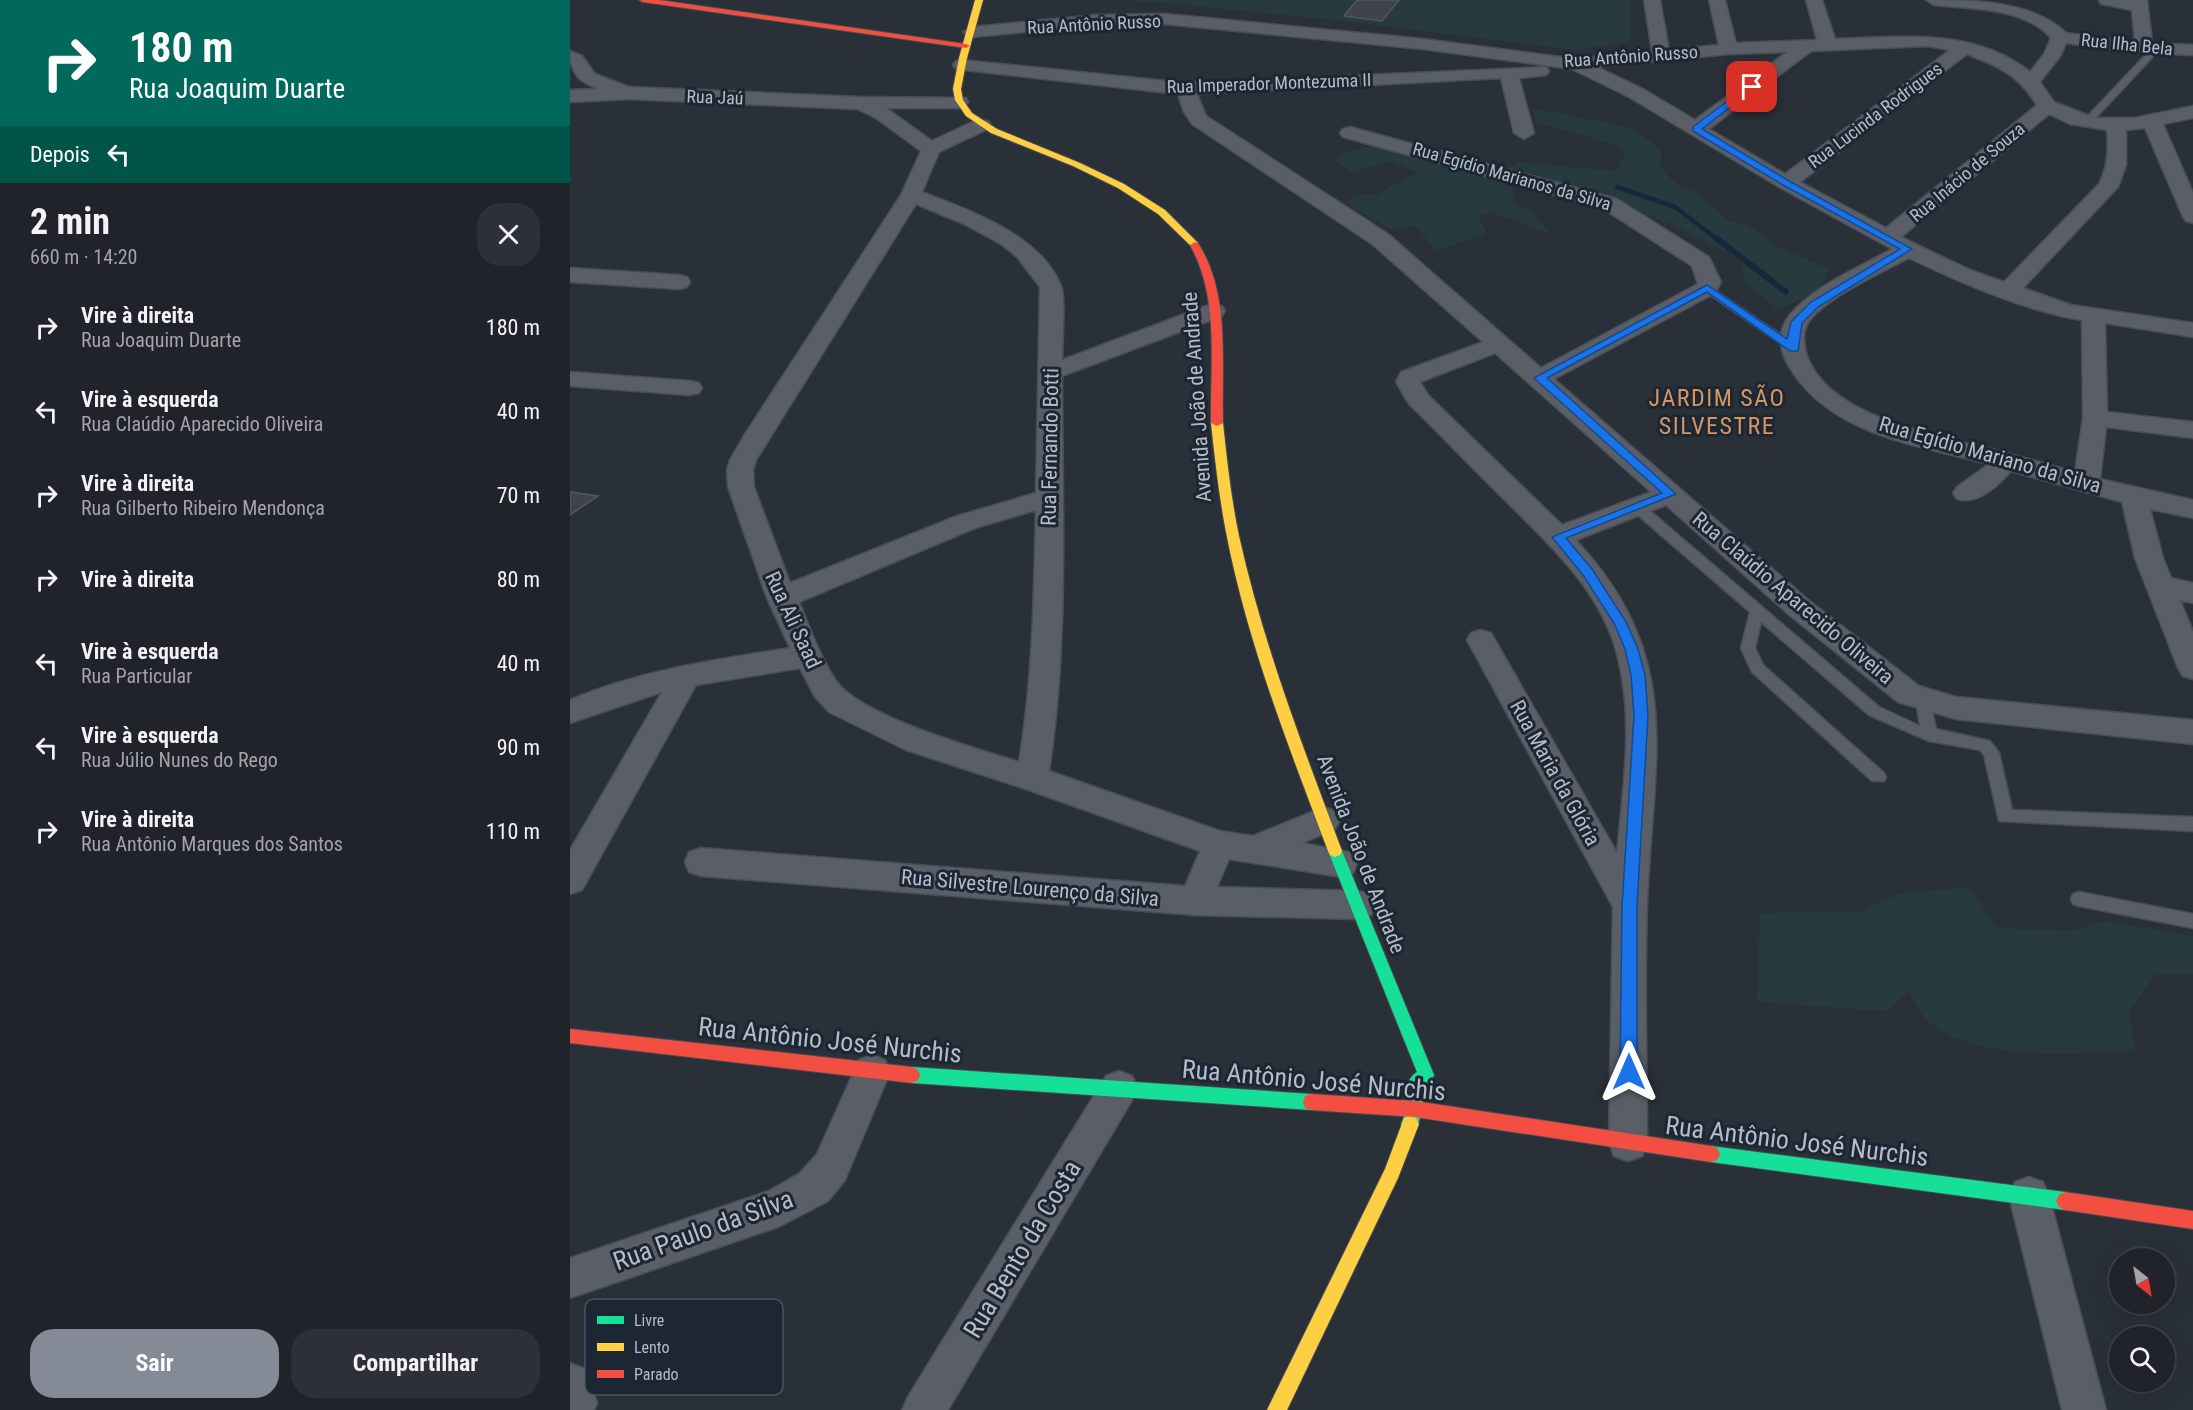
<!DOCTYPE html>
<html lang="pt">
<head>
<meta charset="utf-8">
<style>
	body { margin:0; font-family:"Roboto Condensed",sans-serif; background:#2d3036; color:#f1f3f6; height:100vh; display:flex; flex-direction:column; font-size:22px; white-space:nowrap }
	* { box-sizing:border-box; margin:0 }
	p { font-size:20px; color:#a2a4a8 }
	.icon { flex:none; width:33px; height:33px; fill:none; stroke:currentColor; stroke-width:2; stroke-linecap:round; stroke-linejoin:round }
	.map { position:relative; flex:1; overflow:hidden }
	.details { display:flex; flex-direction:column; background:#20242a; width:570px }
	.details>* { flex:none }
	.top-card { background:#00695c; color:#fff; overflow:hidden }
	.needle { width:39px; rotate:149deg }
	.fabs { position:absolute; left:1539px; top:1248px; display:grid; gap:12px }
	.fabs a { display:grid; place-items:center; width:66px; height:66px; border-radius:50%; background:#20242a; box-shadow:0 6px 24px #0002,0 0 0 2px #3d4147; font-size:30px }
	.pin { position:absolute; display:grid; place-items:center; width:51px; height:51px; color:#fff; margin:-26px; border-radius:12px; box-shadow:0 3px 9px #0006 }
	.me { position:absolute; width:66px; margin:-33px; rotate:0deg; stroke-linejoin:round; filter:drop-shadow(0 0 4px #0008) }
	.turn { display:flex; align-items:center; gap:21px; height:126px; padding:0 30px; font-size:27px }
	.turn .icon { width:78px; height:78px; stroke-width:2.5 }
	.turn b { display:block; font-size:42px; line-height:51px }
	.then { display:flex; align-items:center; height:57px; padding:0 30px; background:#0003; gap:12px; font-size:22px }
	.round { display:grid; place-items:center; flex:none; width:63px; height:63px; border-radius:24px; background:#2d3036 }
	.head { display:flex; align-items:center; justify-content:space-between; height:102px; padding:0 30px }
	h1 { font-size:36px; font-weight:700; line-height:45px }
	.button { display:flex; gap:12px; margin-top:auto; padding:12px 30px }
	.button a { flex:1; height:69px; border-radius:24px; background:#848b96; color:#fff; font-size:24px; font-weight:700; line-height:69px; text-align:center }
	.button a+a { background:#2d3036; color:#f1f3f6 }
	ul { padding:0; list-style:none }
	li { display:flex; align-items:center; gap:18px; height:84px; padding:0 30px }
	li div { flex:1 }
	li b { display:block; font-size:22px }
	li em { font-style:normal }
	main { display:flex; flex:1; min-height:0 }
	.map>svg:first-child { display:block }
	.green { fill:#273a3e }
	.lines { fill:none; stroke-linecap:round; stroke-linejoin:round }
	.stream-far1 { stroke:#19273c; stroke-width:4.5 }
	.stream { stroke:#19273c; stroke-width:6 }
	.building { fill:#3f444c; stroke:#52575f; stroke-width:1.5 }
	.lane-casing { stroke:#484c55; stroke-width:3 }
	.street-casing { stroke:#484c55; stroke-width:3 }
	.fast-casing { stroke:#484c55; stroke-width:2 }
	.slow-casing { stroke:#484c55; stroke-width:2 }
	.jam-casing { stroke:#484c55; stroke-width:2 }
	.lane { fill:#5a5e66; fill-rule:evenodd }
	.street { fill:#5a5e66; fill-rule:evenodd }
	.fast { fill:#16e098; fill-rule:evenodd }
	.slow { fill:#ffcf43; fill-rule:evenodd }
	.jam { fill:#f24e42; fill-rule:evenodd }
	.route { fill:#1a73e8; stroke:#114b97; stroke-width:1.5 }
	.labels { text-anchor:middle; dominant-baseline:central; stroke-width:6; stroke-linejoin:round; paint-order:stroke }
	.far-street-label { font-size:18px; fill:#b4bcc9; stroke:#1d2633 }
	.street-label { font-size:21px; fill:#b4bcc9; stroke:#1d2633 }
	.quarter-label { font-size:24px; letter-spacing:1.5px; fill:#d59563; stroke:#1d2633 }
	.near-street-label { font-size:26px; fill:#b4bcc9; stroke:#1d2633 }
	.key { fill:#1d2633; stroke:#4a5360; stroke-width:1.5 }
	.key-label { font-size:16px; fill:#b4bcc9 }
</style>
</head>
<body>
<main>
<section class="details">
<div class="top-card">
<div class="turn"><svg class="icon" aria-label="right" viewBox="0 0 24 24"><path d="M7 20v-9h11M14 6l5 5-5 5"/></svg><div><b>180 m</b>Rua Joaquim Duarte</div></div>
<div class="then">Depois<svg class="icon" aria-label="left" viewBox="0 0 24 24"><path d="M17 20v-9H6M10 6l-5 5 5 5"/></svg></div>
</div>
<div class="head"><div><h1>2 min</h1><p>660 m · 14:20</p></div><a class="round"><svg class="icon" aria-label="close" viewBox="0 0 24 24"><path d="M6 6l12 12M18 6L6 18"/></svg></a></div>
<ul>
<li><svg class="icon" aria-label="right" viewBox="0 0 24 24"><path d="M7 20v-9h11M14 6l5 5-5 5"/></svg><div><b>Vire à direita</b><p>Rua Joaquim Duarte</p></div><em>180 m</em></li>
<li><svg class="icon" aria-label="left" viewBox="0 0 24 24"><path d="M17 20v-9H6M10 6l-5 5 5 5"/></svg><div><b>Vire à esquerda</b><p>Rua Claúdio Aparecido Oliveira</p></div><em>40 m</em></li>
<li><svg class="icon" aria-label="right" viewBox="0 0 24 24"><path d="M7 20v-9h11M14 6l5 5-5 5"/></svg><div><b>Vire à direita</b><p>Rua Gilberto Ribeiro Mendonça</p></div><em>70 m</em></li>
<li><svg class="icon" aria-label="right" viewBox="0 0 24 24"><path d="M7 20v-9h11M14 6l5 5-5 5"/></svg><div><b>Vire à direita</b></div><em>80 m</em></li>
<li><svg class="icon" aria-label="left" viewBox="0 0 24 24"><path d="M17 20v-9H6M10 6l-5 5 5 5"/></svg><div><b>Vire à esquerda</b><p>Rua Particular</p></div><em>40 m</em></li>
<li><svg class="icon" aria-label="left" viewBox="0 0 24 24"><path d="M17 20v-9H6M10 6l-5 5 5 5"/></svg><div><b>Vire à esquerda</b><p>Rua Júlio Nunes do Rego</p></div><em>90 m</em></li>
<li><svg class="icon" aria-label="right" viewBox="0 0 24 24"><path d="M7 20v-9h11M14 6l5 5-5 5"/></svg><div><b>Vire à direita</b><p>Rua Antônio Marques dos Santos</p></div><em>110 m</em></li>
</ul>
<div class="button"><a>Sair</a><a>Compartilhar</a></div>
</section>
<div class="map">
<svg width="1623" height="1410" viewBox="0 0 1623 1410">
	<rect width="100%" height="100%" fill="#2a3038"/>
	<g class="green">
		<polygon points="542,0 1060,0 1060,42 1006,50 782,22 588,2"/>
		<polygon points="963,108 1063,128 1092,151 1090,163 1097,175 1109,186 1128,193 1157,220 1178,225 1207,247 1260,269 1249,290 1209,310 1175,283 1171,260 1098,223 1027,195 938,168 950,162 1046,171 1055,153 1046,145 966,122"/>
		<polygon points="809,144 889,164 942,187 945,205 960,211 983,235 921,212 908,216 917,233 867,251 845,226 821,229 781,207 777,200 785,195 809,195 817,188 848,173 821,161 781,173 764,159 781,151"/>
		<path d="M1400 887 1427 928 1500 931 1535 921 1623 936V974H1586L1559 1011 1565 1051C1506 1053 1401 1063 1356 1019 1349 1012 1345 1000 1339 991L1317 1011 1187 1002 1190 913 1289 912 1331 893Z"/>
	</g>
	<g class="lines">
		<polyline class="stream-far1" points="1047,187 1105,207 1148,240"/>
		<polyline class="stream" points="1146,238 1216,292"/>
	</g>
	<g class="building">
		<polygon points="787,0 829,0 812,21 774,16"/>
		<polygon points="0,492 1,492 28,496 0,515"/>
	</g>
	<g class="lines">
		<defs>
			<g id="lane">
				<polygon points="1583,47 1590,49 1520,124 1514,124 1514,120"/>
				<polygon points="1137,285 1228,346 1228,350 1220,350 1133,290 1131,288"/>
				<polygon points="1067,503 1072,504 1309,707 1350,726 1346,701 1353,695 1360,701 1366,729 1420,741 1429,753 1442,810 1623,817 1623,831 1429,821 1414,755 1410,750 1359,741 1299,715 1191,622 1185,648 1193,665 1314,773 1316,777 1314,781 1302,781 1182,672 1171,648 1180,612 1062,510 1060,507 1062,504"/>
				<polygon points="1509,892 1623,914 1623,928 1509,906 1503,904 1501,899 1503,894"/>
			</g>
			<g id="street">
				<path d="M1074 0H1090L1099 50 1149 45 1139 0H1155L1166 43 1247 40 1236 0H1252L1265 39C1331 37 1404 27 1460 72L1474 54 1481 38C1454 7 1401 9 1364 5L1356 0C1401 0 1462 0 1496 33L1565 42 1562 10 1531 4 1529 0H1577L1582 43 1623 45V55L1559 52 1496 43 1491 55 1470 82 1484 102 1525 118H1565L1623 106V118L1593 124 1623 193V223L1616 221 1613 217 1575 128 1556 130V165L1548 187 1453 288 1501 305 1623 323V337L1535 323 1537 412 1623 422V438L1536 427 1530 479 1623 500V518L1580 509 1593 558 1601 578 1623 583V603L1610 600 1623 632V679L1613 676 1608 668 1565 558 1552 502 1441 471C1428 486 1408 505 1387 499L1383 493 1387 487 1419 464C1347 445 1257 435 1217 363 1209 348 1208 330 1219 316 1245 285 1288 268 1322 249L1209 187 1059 97 1002 69 853 49 595 24 527 25 402 37 393 32 402 27 527 15 595 14 853 39 1006 59 1082 51ZM1357 46 1380 50 1215 174 1139 129 1241 51ZM1217 52 1125 120 1073 89 1027 67 1159 54ZM1397 54C1430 67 1447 74 1467 105L1316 228 1230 182ZM1479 114 1500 124 1537 130C1539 149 1538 167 1529 184L1434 282 1400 270 1331 237ZM1339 258C1389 282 1457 312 1512 320L1513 418 1505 472C1473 463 1441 454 1408 446 1355 432 1259 415 1237 356 1234 345 1232 335 1237 325 1249 301 1314 271 1339 258Z"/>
				<path d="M0 51 12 56 25 74 59 87 290 97 396 98 398 102 389 108H316L362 141 404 121H418L421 125 418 129 369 152 352 192C399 210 471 235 491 286 496 298 492 344 492 360L636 306H652L655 311 652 316 492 376C492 508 499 641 479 771L650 831 683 836 754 807 765 811 770 820 765 829 732 843 783 853 787 863 783 873 771 877 659 859 647 887 789 891 801 895 806 905 801 915 789 919 625 915 131 876 119 872 115 862 119 852 131 848 615 886 630 851 453 788 336 750 259 712 245 697 230 668 126 685 12 890 0 894V850L92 692 0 723V700C71 670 145 660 220 648L197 598 158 487 157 470 160 460 175 434 331 195 351 151 306 118 287 109 60 99 0 102V90L29 89C8 82 0 73 0 51ZM346 204 394 224 431 244 447 257 470 287 466 493 387 516 220 583 184 487 183 470 186 460ZM466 510C464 595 463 678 449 762 405 748 292 717 266 681 250 657 240 628 229 602L405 528Z"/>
				<path d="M392 60 616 83 976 67 979 71 976 75 949 78 964 133 954 139 944 133 931 78 627 94 636 116 818 234 971 368 1128 284 1122 266 1032 208 773 137 770 133 773 129 780 127 1047 199 1139 257 1151 282 1145 293 984 379 1237 599 1349 686 1386 697 1623 720V744L1386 719 1328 702 1217 613 1096 505 1006 540C1118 661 1082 759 1077 906 1074 985 1077 1064 1077 1143L1072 1156 1058 1161 1044 1156 1039 1143 1043 907 897 640 901 633 911 630 921 633 1047 853C1053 788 1064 722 1048 658 1033 593 981 546 936 501 903 469 872 436 839 404L826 382 831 372 913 342 802 244 622 124 614 112 608 94 386 69 383 65 386 61ZM925 353 1081 492 992 525 858 395 850 382Z"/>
				<polygon points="0,268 109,275 117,277 120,282 117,287 109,289 0,282"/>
				<polygon points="0,372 120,381 129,383 132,388 129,393 120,395 0,386"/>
				<polygon points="302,1055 315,1060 320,1072 275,1180 258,1201 208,1227 0,1298 0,1258 199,1191 230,1173 247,1154 289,1060"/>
				<polygon points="549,1071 562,1076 568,1088 562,1100 378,1410 332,1410 339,1395 536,1076"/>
				<polygon points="1459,1177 1473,1182 1479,1196 1536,1410 1492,1410 1439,1196 1445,1182"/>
				<polygon points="0,1363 15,1369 27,1403 24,1410 0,1410"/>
			</g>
			<g id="fast">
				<path d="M765 845 770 847 772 851 864 1075 862 1080 854 1086 853 1109 846 1130 840 1132 834 1130 831 1124C833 1119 835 1114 836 1109 839 1095 833 1081 847 1072L758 851 760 847Z"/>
				<polygon points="342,1067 741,1094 747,1096 749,1102 747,1108 741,1110 342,1083 336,1080 334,1075 336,1070"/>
				<polygon points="1141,1146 1495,1192 1501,1195 1504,1201 1501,1207 1495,1210 1141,1162 1135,1160 1132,1154 1135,1148"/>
			</g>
			<g id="slow">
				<polygon points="405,0 413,0 397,58 391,89 393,100 402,113 427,129 510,163 554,184 595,210 628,243 628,247 622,247 588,214 548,188 503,166 421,133 396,116 385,100 383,89 389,58"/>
				<path d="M647 420 653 423C657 461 661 498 669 536 693 644 733 747 772 851L770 855 765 857 760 855 758 851C719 747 677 642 656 532 649 496 645 460 641 423Z"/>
				<polygon points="840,1116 846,1118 849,1124 828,1178 717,1410 697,1410 815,1169 834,1118"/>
			</g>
			<g id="jam">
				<polygon points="69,0 89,0 396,44 400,46 396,48 73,2"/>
				<path d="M625 242 628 243C661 295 651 364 653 423L647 426 641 423C640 364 650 298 620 245Z"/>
				<polygon points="0,1029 342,1067 348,1070 350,1075 348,1080 342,1083 0,1043"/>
				<polygon points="741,1094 845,1101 1141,1146 1147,1148 1150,1154 1147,1160 1141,1162 845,1117 741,1110 735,1108 733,1102 735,1096"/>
				<polygon points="1495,1192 1623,1211 1623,1229 1495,1210 1489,1207 1486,1201 1489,1195"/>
			</g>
		</defs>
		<use href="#lane" class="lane-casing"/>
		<use href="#street" class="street-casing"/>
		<use href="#fast" class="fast-casing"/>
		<use href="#slow" class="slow-casing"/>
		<use href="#jam" class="jam-casing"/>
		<use href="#lane" class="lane"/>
		<use href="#street" class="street"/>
		<use href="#fast" class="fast"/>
		<use href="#slow" class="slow"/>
		<use href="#jam" class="jam"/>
	</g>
	<polygon class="route" points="1179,85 1186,87 1132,129 1219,181 1342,249 1248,307 1232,323 1228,351 1220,351 1137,292 977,378 1106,494 996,538 1022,569 1056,622 1068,649 1075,675 1078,716 1067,906 1067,1072 1065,1078 1059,1080 1053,1078 1050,1072 1052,906 1064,716 1061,675 1055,649 1044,623 1013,575 982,537 1092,493 964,378 1137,285 1217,339 1221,322 1241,302 1330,249 1213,185 1123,131 1123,127"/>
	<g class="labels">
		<g class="far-street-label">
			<text transform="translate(524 24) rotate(-3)">Rua Antônio Russo</text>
			<text transform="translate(1557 44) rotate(6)">Rua Ilha Bela</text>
			<text transform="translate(1061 56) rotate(-4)">Rua Antônio Russo</text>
			<text transform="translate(699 83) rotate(-2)">Rua Imperador Montezuma II</text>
			<text transform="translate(145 97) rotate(2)">Rua Jaú</text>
			<text transform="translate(1305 115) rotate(-37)">Rua Lucinda Rodrigues</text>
			<text transform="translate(1397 172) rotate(-40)">Rua Inácio de Souza</text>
			<text transform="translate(942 176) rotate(16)">Rua Egídio Marianos da Silva</text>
		</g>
		<g class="street-label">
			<text transform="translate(627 397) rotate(-94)">Avenida João de Andrade</text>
			<text transform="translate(480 447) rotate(-89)">Rua Fernando Botti</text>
			<text transform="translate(1420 455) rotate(16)">Rua Egídio Mariano da Silva</text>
			<text transform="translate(1223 598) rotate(40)">Rua Claúdio Aparecido Oliveira</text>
			<text transform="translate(223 620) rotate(65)">Rua Ali Saad</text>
			<text transform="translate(985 773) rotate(61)">Rua Maria da Glória</text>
			<text transform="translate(791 854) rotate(69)">Avenida João de Andrade</text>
			<text transform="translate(460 888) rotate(5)">Rua Silvestre Lourenço da Silva</text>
		</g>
		<g class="quarter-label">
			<text x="1147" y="398">JARDIM SÃO<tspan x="1147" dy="28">SILVESTRE</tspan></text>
		</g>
		<g class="near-street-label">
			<text transform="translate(260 1040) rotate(6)">Rua Antônio José Nurchis</text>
			<text transform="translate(744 1080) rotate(5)">Rua Antônio José Nurchis</text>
			<text transform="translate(1227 1141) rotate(7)">Rua Antônio José Nurchis</text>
			<text transform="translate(133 1230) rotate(-20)">Rua Paulo da Silva</text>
			<text transform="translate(452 1249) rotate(-59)">Rua Bento da Costa</text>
		</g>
	</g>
	<rect x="15" y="1299" width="198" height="96" rx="9" class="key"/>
	<rect x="27" y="1316" width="27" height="8" fill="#16e098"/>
	<rect x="27" y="1343" width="27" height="8" fill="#ffcf43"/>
	<rect x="27" y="1370" width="27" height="8" fill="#f24e42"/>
	<g class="key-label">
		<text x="64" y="1326">Livre</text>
		<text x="64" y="1353">Lento</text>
		<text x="64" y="1380">Parado</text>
	</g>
</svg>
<div class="fabs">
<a><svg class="needle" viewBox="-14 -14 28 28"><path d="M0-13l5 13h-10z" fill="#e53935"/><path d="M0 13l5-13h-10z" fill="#a2a4a8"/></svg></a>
<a><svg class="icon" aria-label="search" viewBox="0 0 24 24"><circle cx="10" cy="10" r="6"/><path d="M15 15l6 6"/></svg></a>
</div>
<div class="pin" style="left:1182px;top:87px;background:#d93025"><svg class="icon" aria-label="arrive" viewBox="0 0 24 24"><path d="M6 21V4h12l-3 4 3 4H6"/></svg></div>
<svg class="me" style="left:1059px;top:1072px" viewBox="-20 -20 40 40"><path d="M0-17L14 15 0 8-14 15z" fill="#1a73e8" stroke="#fff" stroke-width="4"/></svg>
</div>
</main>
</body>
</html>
